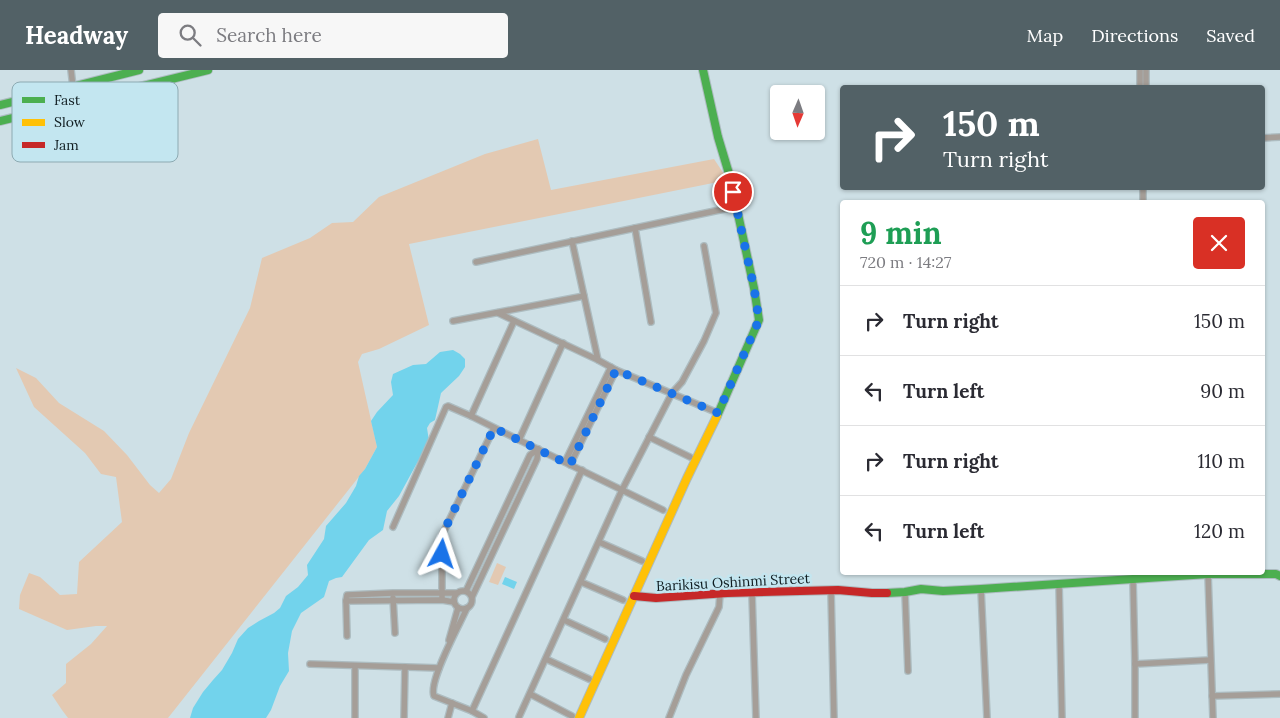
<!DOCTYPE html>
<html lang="en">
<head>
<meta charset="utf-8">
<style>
	body { margin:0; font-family:Lora,serif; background:#f7f7f7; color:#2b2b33; height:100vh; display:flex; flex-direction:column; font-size:19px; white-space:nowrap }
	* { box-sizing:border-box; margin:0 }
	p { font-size:16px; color:#7c7c81 }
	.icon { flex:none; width:28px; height:28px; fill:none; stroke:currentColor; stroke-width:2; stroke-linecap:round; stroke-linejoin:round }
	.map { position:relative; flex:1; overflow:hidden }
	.sheet { position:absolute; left:840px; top:130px; width:425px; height:375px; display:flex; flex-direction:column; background:#fff; border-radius:5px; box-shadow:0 1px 4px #0004 }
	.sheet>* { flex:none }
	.banner { position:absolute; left:840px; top:15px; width:425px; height:105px; border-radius:5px; box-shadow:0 1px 4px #0004; background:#526166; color:#fff; overflow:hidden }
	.needle { width:32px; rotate:182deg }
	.tools { position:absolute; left:770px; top:15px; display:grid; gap:10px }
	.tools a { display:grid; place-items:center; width:55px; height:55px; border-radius:5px; background:#fff; box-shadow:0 1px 4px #0004; font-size:25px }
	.pin { position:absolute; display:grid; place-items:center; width:42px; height:42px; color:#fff; margin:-21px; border:2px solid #fff; border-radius:50%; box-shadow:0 1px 5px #0007 }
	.me { position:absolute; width:55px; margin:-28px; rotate:5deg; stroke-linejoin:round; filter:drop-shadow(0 0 4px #0008) }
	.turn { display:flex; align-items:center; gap:18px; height:105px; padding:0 20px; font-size:22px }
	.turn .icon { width:65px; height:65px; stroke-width:2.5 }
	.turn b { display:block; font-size:35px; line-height:42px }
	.round { display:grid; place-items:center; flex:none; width:52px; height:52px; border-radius:5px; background:#f7f7f7 }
	.headline { display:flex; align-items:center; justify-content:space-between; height:85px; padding:0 20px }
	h1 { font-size:30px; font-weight:800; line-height:38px; color:#1e9e55 }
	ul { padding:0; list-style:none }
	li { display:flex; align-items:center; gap:15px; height:70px; padding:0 20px; border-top:1px solid #e1e1e2 }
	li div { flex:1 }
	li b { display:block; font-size:19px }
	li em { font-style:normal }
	header { display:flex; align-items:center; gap:30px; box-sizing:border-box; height:70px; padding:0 25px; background:#526166; color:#fff }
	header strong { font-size:24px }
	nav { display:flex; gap:28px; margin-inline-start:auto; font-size:18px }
	.search { width:350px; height:45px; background:#f7f7f7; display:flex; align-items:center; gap:12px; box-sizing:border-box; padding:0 18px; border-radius:5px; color:#7c7c81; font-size:19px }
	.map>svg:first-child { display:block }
	.green { fill:#e3c9b2 }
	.water { fill:#72d3ec }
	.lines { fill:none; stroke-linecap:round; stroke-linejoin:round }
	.street-casing { stroke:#adbcc0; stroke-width:8 }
	.fast-casing { stroke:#adbcc0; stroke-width:10 }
	.slow-casing { stroke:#adbcc0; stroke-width:10 }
	.jam-casing { stroke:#adbcc0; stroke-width:10 }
	.street { stroke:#a59e98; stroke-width:5.5 }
	.fast { stroke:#4caf50; stroke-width:8 }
	.slow { stroke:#ffc107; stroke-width:8 }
	.jam { stroke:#c62828; stroke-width:8 }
	.route { stroke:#1a73e8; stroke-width:9; stroke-dasharray:0 16.2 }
	.labels { text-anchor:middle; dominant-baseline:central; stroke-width:5; stroke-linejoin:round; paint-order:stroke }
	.street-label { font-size:14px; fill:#101d21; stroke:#c3e6f0 }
	.key { fill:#c3e6f0; stroke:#8daab2; stroke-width:1 }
	.key-label { font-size:14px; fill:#101d21 }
</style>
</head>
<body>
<header>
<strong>Headway</strong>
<div class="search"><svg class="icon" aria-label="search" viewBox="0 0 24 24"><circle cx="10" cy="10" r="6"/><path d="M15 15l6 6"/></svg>Search here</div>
<nav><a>Map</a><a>Directions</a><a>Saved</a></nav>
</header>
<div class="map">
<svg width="1280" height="648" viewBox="0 0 1280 648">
	<rect width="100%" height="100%" fill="#cee0e6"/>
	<g class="green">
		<polygon points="538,69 551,120 714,89 728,110 409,174 429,255 379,279 362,284 358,292 377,377 365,399 168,648 68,648 62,640 52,625 66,613 66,594 91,574 107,556 96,556 67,560 19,539 20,525 29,503 40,507 60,525 77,524 79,492 122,452 116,407 101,404 85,383 34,337 16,298 36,308 59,333 104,361 127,385 150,415 159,423 171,409 189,363 250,238 262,188 310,168 332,153 353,152 379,127 485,84"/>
		<polygon points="497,493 506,497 498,515 489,512"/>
	</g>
	<g class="water">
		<polygon points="453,280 460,284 465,289 465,297 459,306 441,323 435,350 430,353 427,358 429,371 399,426 387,441 383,460 369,470 342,507 336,508 329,511 324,527 301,543 292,561 288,583 289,601 280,616 271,640 266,648 190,648 193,638 203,622 213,610 222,600 232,583 238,569 248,558 259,551 274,543 280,538 286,526 298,517 308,505 307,495 324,469 326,456 346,433 356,416 359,406 365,399 377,377 371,351 377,342 393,325 391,312 393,304 413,295 426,294 440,282"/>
		<polygon points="505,507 517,512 514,519 502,514"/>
	</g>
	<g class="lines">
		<defs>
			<g id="street">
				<polyline points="71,0 73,17"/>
				<polyline points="1140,0 1140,18"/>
				<polyline points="1146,0 1146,18"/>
				<polyline points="1262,68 1280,67"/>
				<polyline points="1143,118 1143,132"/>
				<polyline points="635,158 651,252"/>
				<polyline points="572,171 598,290 616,300 718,343"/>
				<polyline points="476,192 729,138"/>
				<polyline points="498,243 598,290"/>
				<polyline points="453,251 584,226"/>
				<polyline points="471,346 514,251"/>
				<polyline points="649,367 690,387"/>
				<polyline points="519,370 622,420 672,323 682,312 704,271 716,243 704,176"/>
				<polyline points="565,392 611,297"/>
				<polyline points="570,395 616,300"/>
				<polyline points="393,457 446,337 448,336 471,346 519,370 563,273"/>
				<polyline points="599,472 642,491"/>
				<polyline points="1208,504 1213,648"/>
				<polyline points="1133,510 1135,594 1135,648"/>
				<polyline points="581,512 623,530"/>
				<polyline points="1059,514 1062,648"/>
				<polyline points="981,519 987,648"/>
				<circle cx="463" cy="530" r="9"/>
				<polyline points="466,521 530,385 538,379"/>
				<polyline points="831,521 834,648"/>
				<polyline points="905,522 908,601"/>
				<polyline points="752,523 756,648"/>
				<polyline points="472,527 537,389 538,379"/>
				<polyline points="393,528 395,563"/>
				<polyline points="442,530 442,465 494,358"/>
				<polyline points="346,531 442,530 454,532"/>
				<path d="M467 538C460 554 428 611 434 626L472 641"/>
				<polyline points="564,550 605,569"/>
				<polyline points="347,566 346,531 347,525 393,523 456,523"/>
				<polyline points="449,570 458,538"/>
				<polyline points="546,589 589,609"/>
				<polyline points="310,594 439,598"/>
				<polyline points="1135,594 1210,590"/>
				<polyline points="355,596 355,648"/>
				<polyline points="530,624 572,646"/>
				<polyline points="1212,626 1280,624"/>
				<polyline points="519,647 622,420 663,440"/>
				<polyline points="404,648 405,597"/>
				<polyline points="448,648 452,633"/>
				<polyline points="484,648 472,641 582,400"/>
				<polyline points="669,648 686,605 719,537 720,524"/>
			</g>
			<g id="fast">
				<polyline points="703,0 718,67 730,107 754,218 759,250 717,346"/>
				<polyline points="0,35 139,0"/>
				<polyline points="0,51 208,0"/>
				<polyline points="887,523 905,522 921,519 943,521 981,519 1208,504 1276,504 1280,506"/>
			</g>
			<polyline id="slow" points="579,648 687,408 717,346"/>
			<polyline id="jam" points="634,526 656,528 727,523 838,520 872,523 887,523"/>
		</defs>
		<use href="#street" class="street-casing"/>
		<use href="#fast" class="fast-casing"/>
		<use href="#slow" class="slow-casing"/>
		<use href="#jam" class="jam-casing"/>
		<use href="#street" class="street"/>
		<use href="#fast" class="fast"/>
		<use href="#slow" class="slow"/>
		<use href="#jam" class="jam"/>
	</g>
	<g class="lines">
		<polyline class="route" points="442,484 442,465 494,358 570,395 616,300 718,343 759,250 754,218 733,122"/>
	</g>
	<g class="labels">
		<g class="street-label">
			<text transform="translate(733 512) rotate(-3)">Barikisu Oshinmi Street</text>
		</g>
	</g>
	<rect x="12" y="12" width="166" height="80" rx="8" class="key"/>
	<rect x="22" y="27" width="23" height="6" fill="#4caf50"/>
	<rect x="22" y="49" width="23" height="7" fill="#ffc107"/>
	<rect x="22" y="72" width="23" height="6" fill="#c62828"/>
	<g class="key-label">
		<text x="54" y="35">Fast</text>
		<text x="54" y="57">Slow</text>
		<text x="54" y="80">Jam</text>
	</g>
</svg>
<div class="tools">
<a><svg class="needle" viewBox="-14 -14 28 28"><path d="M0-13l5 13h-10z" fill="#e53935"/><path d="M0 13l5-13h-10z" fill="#7c7c81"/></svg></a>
</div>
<div class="pin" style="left:733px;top:122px;background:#d93025"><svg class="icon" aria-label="arrive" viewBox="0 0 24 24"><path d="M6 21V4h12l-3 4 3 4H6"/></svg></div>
<svg class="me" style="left:442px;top:484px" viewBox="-20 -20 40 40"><path d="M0-17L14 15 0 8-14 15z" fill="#1a73e8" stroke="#fff" stroke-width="4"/></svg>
<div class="banner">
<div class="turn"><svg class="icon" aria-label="right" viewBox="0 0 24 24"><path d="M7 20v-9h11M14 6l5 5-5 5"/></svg><div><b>150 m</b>Turn right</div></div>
</div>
<section class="sheet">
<div class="headline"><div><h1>9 min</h1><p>720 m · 14:27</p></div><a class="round" style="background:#d93025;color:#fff"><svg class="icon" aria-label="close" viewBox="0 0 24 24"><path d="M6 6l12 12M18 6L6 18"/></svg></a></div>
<ul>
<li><svg class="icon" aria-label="right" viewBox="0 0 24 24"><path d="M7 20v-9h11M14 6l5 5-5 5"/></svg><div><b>Turn right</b></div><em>150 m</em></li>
<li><svg class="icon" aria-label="left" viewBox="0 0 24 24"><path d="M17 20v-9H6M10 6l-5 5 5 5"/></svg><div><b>Turn left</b></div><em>90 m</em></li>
<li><svg class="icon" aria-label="right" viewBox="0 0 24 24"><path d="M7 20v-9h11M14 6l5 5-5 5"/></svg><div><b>Turn right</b></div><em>110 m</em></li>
<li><svg class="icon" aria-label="left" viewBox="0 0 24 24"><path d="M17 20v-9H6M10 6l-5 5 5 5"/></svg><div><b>Turn left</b></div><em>120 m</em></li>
</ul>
</section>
</div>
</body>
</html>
